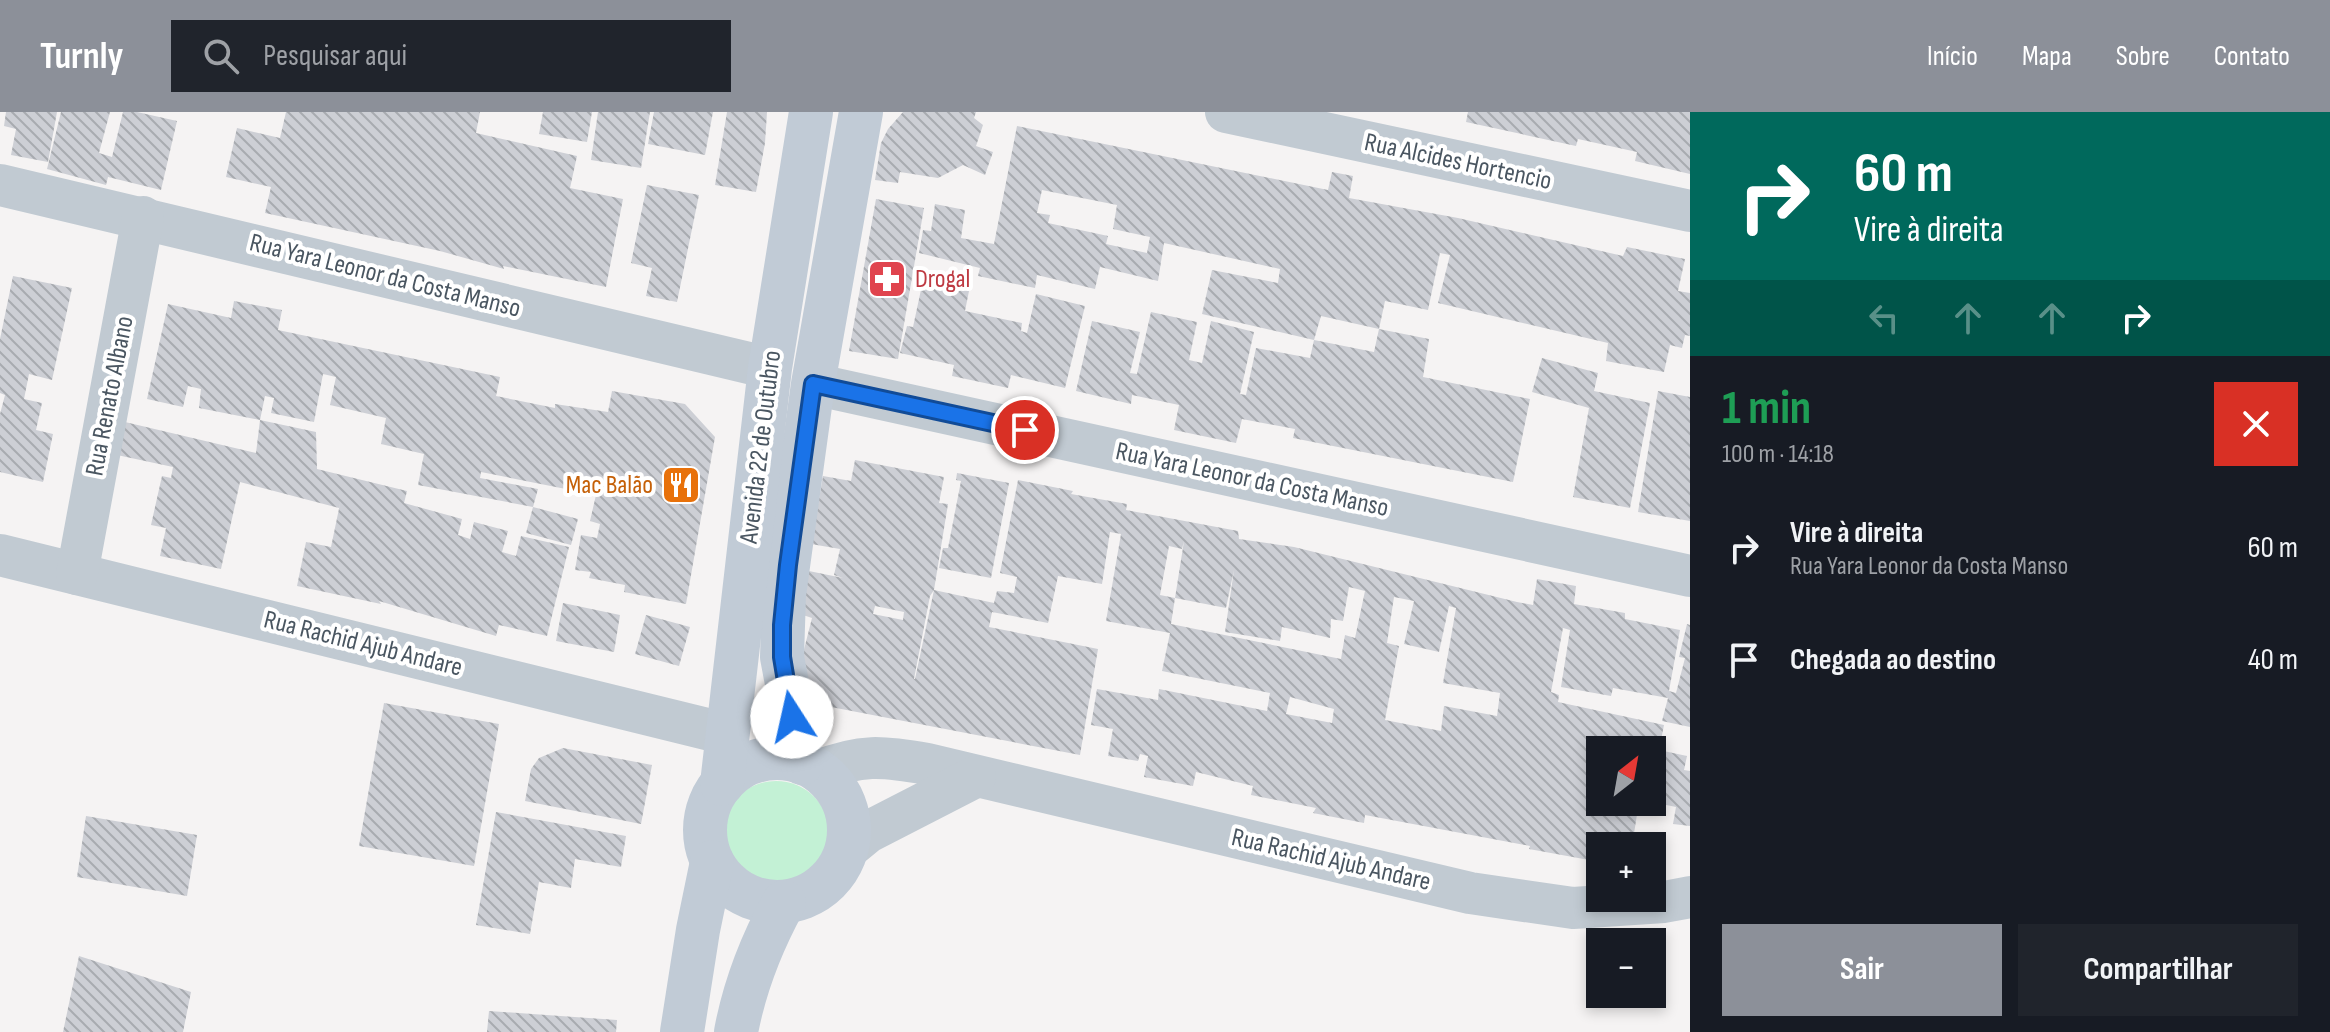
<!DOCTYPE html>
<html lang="pt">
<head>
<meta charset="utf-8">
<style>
	body { margin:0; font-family:"Sofia Sans Condensed",sans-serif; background:#20242c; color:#f1f3f6; height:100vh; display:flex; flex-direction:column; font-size:30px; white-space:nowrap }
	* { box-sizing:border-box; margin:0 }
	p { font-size:26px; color:#9ea1a6 }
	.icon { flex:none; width:44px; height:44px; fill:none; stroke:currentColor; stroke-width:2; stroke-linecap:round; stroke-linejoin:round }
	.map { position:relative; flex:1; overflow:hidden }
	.side { display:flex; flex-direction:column; background:#171b24; width:640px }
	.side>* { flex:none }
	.hud { background:#00695c; color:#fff; overflow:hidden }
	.needle { width:52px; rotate:31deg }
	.fabs { position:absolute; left:1586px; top:624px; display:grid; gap:16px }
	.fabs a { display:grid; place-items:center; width:80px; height:80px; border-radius:0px; background:#171b24; box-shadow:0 4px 12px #0003; font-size:40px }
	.pin { position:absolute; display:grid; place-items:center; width:68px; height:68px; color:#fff; margin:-34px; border:4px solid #fff; border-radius:50%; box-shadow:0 2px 8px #0007 }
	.me { position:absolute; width:88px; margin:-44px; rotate:350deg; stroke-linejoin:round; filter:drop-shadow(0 0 6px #0008) }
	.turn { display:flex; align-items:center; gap:28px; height:168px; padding:0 32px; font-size:36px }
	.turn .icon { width:104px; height:104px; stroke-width:2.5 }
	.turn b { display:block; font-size:56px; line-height:68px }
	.lanes { display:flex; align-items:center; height:76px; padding:0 32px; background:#0003; justify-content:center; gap:40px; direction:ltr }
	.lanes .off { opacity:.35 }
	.round { display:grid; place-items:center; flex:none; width:84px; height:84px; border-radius:0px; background:#20242c }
	.overview { display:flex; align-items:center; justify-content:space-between; height:136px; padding:0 32px }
	h1 { font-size:48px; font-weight:700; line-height:60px; color:#1e9e55 }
	.primary-button { display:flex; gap:16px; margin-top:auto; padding:16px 32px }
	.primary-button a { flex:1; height:92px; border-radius:0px; background:#8c9099; color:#fff; font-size:32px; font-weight:700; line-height:92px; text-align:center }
	.primary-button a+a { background:#20242c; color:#f1f3f6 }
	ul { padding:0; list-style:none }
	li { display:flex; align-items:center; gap:24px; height:112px; padding:0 32px }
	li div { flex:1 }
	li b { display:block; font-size:30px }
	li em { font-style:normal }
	header { display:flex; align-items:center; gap:48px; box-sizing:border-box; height:112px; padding:0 40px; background:#8c9099; color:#fff }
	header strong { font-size:38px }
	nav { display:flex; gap:44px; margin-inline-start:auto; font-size:28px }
	.search { width:560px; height:72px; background:#20242c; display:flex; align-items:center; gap:20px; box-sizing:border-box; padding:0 28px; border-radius:0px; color:#9ea1a6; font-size:30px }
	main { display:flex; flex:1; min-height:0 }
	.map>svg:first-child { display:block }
	.grass { fill:#c3f1d5 }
	.building { fill:url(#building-back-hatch); fill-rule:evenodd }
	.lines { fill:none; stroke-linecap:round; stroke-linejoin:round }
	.street { stroke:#c1cad2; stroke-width:42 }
	.secondary { stroke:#c1cbd6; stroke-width:44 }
	.route-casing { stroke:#114b97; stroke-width:20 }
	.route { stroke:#1a73e8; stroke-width:14 }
	.labels { text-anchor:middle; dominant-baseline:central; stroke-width:8; stroke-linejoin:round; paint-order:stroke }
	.street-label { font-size:26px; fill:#4a5661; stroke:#fff }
	.health-label { font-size:26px; fill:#be3a42; stroke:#fff; text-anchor:start }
	.food-label { font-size:26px; fill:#c56008; stroke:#fff; text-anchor:end }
</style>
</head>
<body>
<header>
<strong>Turnly</strong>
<div class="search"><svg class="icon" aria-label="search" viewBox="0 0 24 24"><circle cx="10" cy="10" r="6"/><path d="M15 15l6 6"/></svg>Pesquisar aqui</div>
<nav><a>Início</a><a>Mapa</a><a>Sobre</a><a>Contato</a></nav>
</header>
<main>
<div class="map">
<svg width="1690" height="920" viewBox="0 0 1690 920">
	<defs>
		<pattern id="building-back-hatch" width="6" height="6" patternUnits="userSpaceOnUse" patternTransform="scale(2)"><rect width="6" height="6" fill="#cdcfd5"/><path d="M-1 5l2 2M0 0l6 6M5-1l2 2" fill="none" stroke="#a8abb0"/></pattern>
	</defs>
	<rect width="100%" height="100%" fill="#f5f3f3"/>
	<circle class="grass" cx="776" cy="723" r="54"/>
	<g class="building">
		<polygon points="6,0 57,0 48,50 11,43 16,17 4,14"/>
		<polygon points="61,0 110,0 99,41 112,45 123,0 137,0 177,9 161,78 108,65 106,73 47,57"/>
		<polygon points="286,0 480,0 476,21 577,44 570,76 623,87 606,175 503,154 504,157 440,139 265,101 271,75 226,65 237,16 280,26"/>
		<polygon points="543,0 592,0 587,30 539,22"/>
		<polygon points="598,0 650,0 641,56 591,48"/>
		<polygon points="654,0 713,0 705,43 648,32"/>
		<polygon points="727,0 767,0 765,31 756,80 715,73"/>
		<polygon points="903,0 976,0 974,6 983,13 976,34 993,40 985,63 963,53 938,66 900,60 898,71 875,68 881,31 888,17"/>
		<polygon points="1468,0 1690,0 1690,62 1635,49 1637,40 1578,27 1576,34 1466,10"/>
		<path d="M1017 14 1328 78 1332 60 1353 64 1349 86 1458 106 1623 144 1627 135 1685 147 1678 179 1690 181V224L1685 223 1682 236 1670 233 1664 260 1606 249 1608 231 1438 191 1450 143 1440 141 1428 198 1385 189 1379 217 1429 227 1423 265 1530 287 1513 370 1293 326 1295 317 1242 307 1236 331 1174 318 1179 293 1132 283 1131 292 1076 279 1092 209 1140 220 1130 261 1137 262 1151 200 1197 210 1189 248 1202 251 1211 209 1254 220 1240 282 1246 283 1256 236 1310 246 1314 228 1374 240 1379 217 1321 204 1314 228 1202 202 1212 158 1278 171 1280 157 1164 131 1158 169 1100 155 1095 177 1037 163 1035 176 978 164 980 156 919 141 923 118 931 119 935 92 965 98 961 126 994 132ZM1042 78 1117 93 1113 117 1150 125 1147 141 1106 132 1108 124 1048 111 1050 103 1037 101Z"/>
		<polygon points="647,73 699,83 677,190 646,184 652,156 631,151"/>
		<polygon points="876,87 924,96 898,247 849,239"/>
		<polygon points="925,159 971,169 965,199 1022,211 1021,219 1027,221 1036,182 1085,194 1065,276 1011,263 1008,276 952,264 954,253 900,241 907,214 913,215"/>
		<polygon points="13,164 72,176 52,268 29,262 24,287 42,291 36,318 53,322 43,370 0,360 0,302 5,283 0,281 0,227"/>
		<polygon points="234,189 282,198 278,218 500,265 496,284 555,296 555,292 608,300 612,279 685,292 715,325 686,492 624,480 625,473 589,466 591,460 575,458 581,423 597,426 600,412 590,409 596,383 481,360 480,366 538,377 533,395 418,373 424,342 381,332 386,306 330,293 336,265 323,262 314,310 271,301 274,286 265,284 260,308 316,320 317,357 407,379 404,391 462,407 458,423 470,427 474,410 508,419 502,440 516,444 521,424 569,435 547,524 499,513 496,524 379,489 381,492 297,474 306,430 331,435 341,387 339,396 240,370 221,457 160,444 166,416 151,413 162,364 171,366 173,355 117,343 125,310 256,341 260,308 199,296 201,277 188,274 183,295 147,287 168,192 231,206"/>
		<polygon points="1542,246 1598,261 1594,279 1650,291 1630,396 1573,385 1589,296 1532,280"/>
		<polygon points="1658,279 1690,285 1690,409 1638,400"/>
		<path d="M855 348 944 365 939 391 948 392 934 478 994 491 997 479 1014 481 1017 465 1000 461 1018 368 1073 379 1071 382 1127 392 1126 398 1238 419 1239 427 1294 435 1517 490 1533 493 1537 467 1576 474 1574 492 1625 501V507L1680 518 1669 579 1676 581 1685 546 1679 545 1687 512 1690 513V615L1662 609 1668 586 1613 576 1611 584 1561 575 1570 518 1563 516 1551 580 1559 583 1558 590 1664 613 1659 638 1687 644 1684 658 1690 659V714L1673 712 1676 695 1652 690V638H1600V690H1639L1632 734H1600V750L1529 737 1530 734 1365 703 1364 711 1313 701 1316 696 1251 683 1253 674 1196 660 1193 674 1144 665 1148 644 1140 642 1138 649 1108 644 1113 617 1091 613 1097 577 1158 588 1159 577 1267 599 1270 581 1162 559 1170 521 1106 509 1121 422 1110 420 1102 472 1058 464 1048 511 992 500 989 515 1098 537 1080 643 805 590 796 569 812 506 797 501 804 458 843 466 834 463 840 437 811 432 823 364 851 369ZM1184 429 1175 486 1226 496 1234 458 1225 520 1280 529 1282 515 1330 526 1331 507 1343 509 1349 475 1365 479 1355 526 1345 523 1341 547 1171 512 1175 486 1160 483 1169 434 1182 437ZM934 478 915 567H914L930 484ZM1394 485 1414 489 1404 532 1439 540 1449 494 1456 496 1443 571 1500 581 1497 604 1444 594 1441 619 1385 608 1399 534 1387 531ZM875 494 904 500 903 508 873 502ZM1290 585 1334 597 1332 611 1286 602Z"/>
		<polygon points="957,361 1009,371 991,466 939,456 943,436 948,436 961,369 956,368"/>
		<polygon points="533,395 578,407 571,433 526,421"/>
		<polygon points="563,491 620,503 614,540 556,529"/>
		<polygon points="646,503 690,515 679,554 635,542"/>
		<polygon points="384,591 499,612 474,754 359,734"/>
		<polygon points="563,636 652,653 641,712 525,689 531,657 539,646"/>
		<polygon points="496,700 626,724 621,755 575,747 571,776 539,770 530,822 476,813"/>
		<polygon points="86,704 197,723 187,784 77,765"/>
		<polygon points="79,844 191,880 183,920 63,920"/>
		<polygon points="489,899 617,908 616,920 487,920"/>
	</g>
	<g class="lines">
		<g class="street">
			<polyline points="1226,0 1690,99"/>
			<polyline points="0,73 770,256"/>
			<polyline points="813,272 1690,464"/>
			<polyline points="0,443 727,622"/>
			<polyline points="77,462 143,105"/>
			<path d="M818 659C861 642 882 644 927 652L1470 781 1573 796 1664 790 1690 785"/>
			<polyline points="846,738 868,720 975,665"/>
		</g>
		<g class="secondary">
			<circle cx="777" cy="718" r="72"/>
			<polyline points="802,651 782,545 784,483 813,272 861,0"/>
			<polyline points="722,672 770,256 811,0"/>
			<polyline points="682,920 698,818 712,750"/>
			<path d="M736 920C745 872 761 832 784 790"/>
		</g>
	</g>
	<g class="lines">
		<defs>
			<polyline id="route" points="792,605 782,545 782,513 788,453 813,272 1025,318"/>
		</defs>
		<use href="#route" class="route-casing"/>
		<use href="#route" class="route"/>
	</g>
	<defs>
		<symbol id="pharmacy-square" viewBox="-11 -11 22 22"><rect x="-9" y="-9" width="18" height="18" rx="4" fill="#e0444e" stroke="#fff"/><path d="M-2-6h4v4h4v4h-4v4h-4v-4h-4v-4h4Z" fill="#fff"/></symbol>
		<symbol id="restaurant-square" viewBox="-11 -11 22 22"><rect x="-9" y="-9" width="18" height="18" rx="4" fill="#e8710a" stroke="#fff"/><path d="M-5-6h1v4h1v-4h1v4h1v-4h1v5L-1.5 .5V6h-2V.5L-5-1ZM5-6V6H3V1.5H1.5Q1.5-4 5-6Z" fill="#fff"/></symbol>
	</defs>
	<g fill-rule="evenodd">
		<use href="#pharmacy-square" x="865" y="145" width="44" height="44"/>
		<use href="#restaurant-square" x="659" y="351" width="44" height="44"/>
	</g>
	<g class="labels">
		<g class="street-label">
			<text transform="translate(1458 50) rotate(12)">Rua Alcides Hortencio</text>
			<text transform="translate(385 164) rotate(14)">Rua Yara Leonor da Costa Manso</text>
			<text transform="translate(110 284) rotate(-79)">Rua Renato Albano</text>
			<text transform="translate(761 335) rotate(-83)">Avenida 22 de Outubro</text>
			<text transform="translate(1252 368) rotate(12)">Rua Yara Leonor da Costa Manso</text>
			<text transform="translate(363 532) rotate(14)">Rua Rachid Ajub Andare</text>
			<text transform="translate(1331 748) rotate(13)">Rua Rachid Ajub Andare</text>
		</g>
		<g class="health-label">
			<text x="915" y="167">Drogal</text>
		</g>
		<g class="food-label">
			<text x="653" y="373">Mac Balão</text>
		</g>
	</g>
</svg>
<div class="fabs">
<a><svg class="needle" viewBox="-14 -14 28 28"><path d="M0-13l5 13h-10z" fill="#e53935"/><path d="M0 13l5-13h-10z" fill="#9ea1a6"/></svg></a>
<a>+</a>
<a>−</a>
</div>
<div class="pin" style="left:1025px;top:318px;background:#d93025"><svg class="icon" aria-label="arrive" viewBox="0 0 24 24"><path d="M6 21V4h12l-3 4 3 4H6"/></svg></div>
<svg class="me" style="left:792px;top:605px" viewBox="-20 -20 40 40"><circle r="19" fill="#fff"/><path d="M0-13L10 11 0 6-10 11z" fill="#1a73e8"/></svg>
</div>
<section class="side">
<div class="hud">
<div class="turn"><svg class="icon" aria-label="right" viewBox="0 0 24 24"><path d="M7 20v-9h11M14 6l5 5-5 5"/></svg><div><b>60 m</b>Vire à direita</div></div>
<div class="lanes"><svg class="icon off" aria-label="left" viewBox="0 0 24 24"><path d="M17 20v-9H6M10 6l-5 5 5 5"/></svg><svg class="icon off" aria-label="ahead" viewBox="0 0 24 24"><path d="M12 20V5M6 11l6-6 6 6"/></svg><svg class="icon off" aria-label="ahead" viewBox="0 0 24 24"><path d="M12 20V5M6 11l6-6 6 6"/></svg><svg class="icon" aria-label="right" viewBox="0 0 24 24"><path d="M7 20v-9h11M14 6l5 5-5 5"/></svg></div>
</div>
<div class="overview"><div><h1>1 min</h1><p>100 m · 14:18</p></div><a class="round" style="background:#d93025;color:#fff"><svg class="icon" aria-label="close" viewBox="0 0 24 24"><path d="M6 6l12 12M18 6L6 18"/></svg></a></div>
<ul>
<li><svg class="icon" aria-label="right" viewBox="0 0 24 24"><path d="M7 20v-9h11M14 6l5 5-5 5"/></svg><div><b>Vire à direita</b><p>Rua Yara Leonor da Costa Manso</p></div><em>60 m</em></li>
<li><svg class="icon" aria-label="arrive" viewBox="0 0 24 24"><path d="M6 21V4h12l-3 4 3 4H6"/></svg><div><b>Chegada ao destino</b></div><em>40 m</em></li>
</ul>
<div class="primary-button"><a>Sair</a><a>Compartilhar</a></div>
</section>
</main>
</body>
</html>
